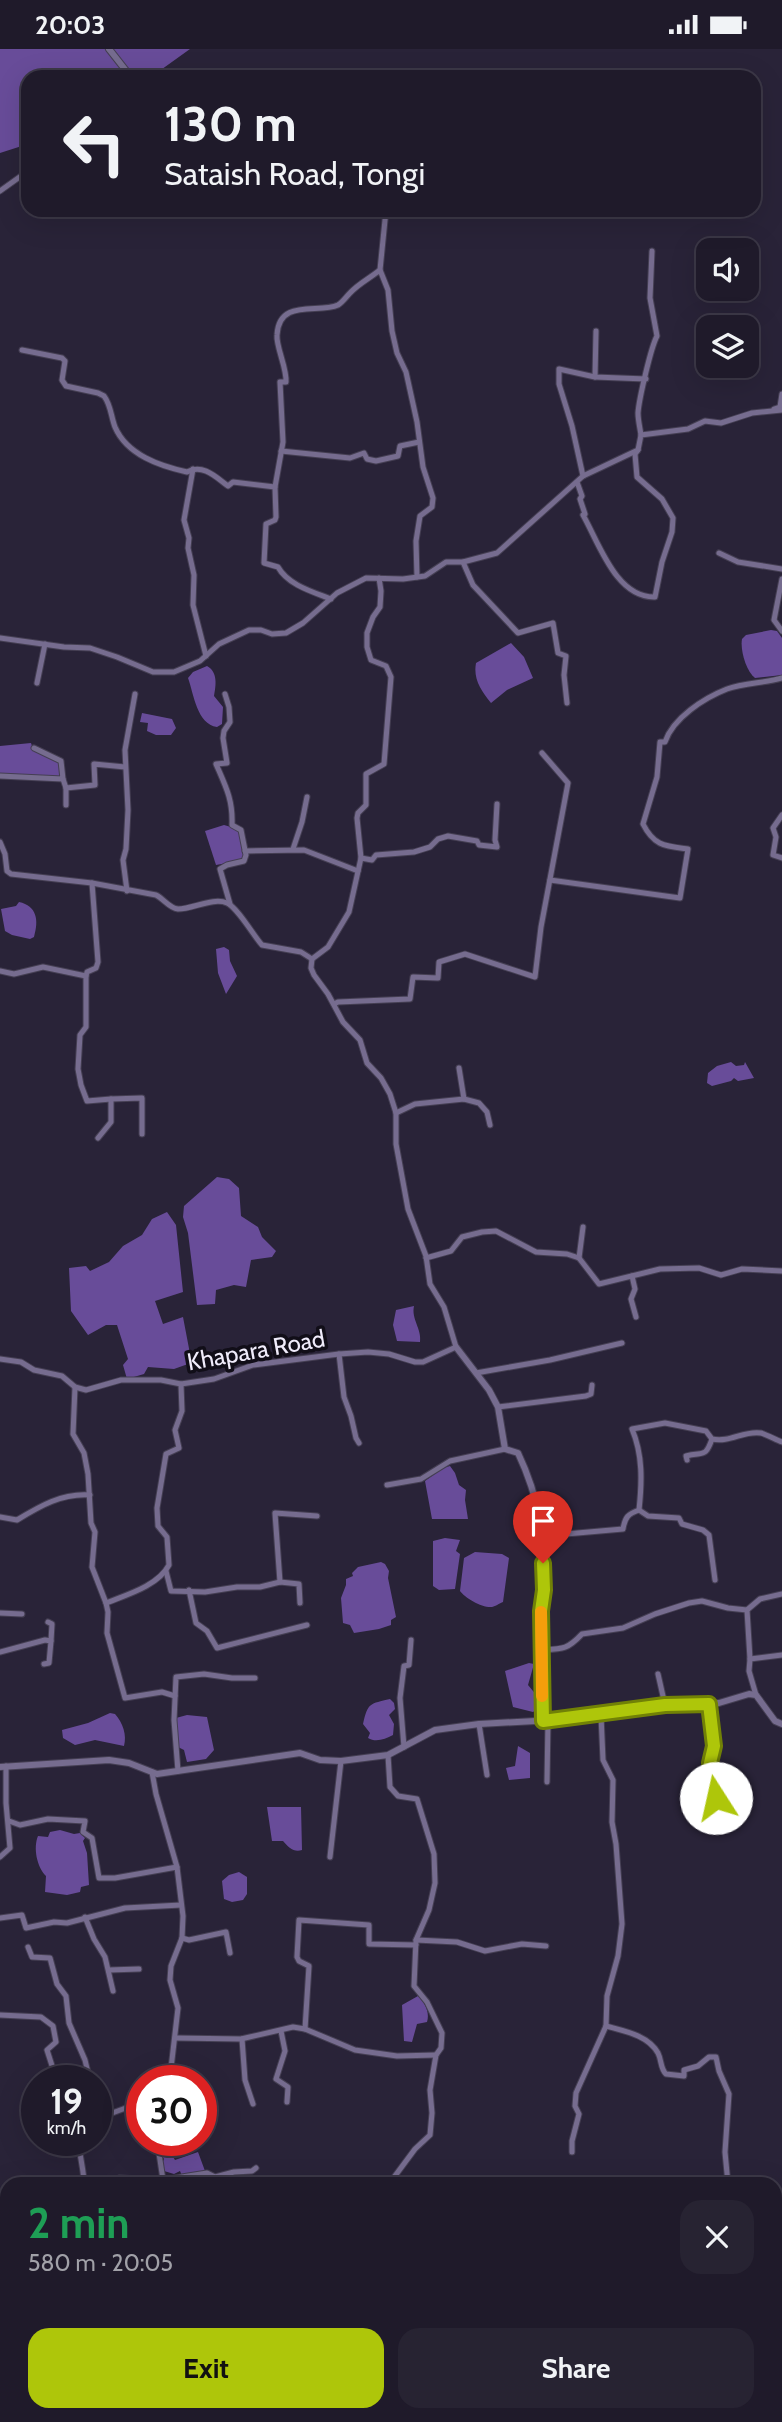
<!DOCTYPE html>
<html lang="en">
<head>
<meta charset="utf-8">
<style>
	body { margin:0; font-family:Cabin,sans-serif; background:#272332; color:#f1f3f6; height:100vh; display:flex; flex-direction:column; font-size:26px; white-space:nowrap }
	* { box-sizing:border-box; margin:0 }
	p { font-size:23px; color:#a1a1a8 }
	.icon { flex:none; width:38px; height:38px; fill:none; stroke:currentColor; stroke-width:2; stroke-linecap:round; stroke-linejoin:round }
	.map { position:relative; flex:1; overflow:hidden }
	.sheet { position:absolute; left:0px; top:2128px; width:782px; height:245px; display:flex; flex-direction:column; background:#1f1a2a; border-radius:21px 21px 0 0; box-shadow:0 7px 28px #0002,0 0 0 2px #3c3847 }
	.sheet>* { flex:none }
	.hud { position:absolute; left:21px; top:21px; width:740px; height:147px; border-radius:21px; box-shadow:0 7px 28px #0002,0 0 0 2px #3c3847; background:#1f1a2a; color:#f1f3f6; overflow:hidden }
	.controls { position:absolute; left:696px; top:189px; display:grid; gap:14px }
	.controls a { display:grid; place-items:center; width:63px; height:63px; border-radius:14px; background:#1f1a2a; box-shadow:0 7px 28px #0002,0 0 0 2px #3c3847; font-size:35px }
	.speed { position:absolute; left:21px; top:2016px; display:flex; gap:14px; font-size:35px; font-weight:700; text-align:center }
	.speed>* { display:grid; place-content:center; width:91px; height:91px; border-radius:50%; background:#1f1a2a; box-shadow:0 7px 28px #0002,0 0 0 2px #3c3847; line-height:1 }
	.speed small { font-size:18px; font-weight:400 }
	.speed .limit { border:10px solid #d22; background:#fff; color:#111 }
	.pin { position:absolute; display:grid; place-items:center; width:60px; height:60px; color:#fff; margin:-72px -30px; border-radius:50% 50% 50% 0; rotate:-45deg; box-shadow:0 0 7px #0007 }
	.pin .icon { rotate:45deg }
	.me { position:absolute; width:77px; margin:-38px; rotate:350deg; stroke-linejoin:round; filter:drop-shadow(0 0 5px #0008) }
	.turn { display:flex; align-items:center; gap:24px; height:147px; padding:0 28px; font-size:32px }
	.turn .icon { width:91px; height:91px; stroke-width:2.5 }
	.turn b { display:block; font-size:49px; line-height:60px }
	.round { display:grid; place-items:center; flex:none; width:74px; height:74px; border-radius:21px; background:#272332 }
	.headline { display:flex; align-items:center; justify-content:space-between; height:119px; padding:0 28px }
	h1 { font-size:42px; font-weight:700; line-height:52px; color:#1e9e55 }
	.primary-button { display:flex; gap:14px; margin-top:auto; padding:14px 28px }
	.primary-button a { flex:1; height:80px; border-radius:21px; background:#aec60a; color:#111; font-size:28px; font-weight:700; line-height:80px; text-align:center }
	.primary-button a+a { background:#272332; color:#f1f3f6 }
	.status { display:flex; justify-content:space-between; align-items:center; height:49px; padding:0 35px; background:#1f1a2a; direction:ltr }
	.status svg { height:19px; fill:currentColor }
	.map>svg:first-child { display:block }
	.water { fill:#684c99 }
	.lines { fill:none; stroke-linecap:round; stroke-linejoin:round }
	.minor-casing { stroke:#453f53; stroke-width:7 }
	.tertiary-casing { stroke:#453f53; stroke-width:8 }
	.minor { stroke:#766c8f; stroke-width:5 }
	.tertiary { stroke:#766c8f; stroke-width:6 }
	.route-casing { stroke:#718106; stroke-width:18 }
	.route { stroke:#aec60a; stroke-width:12 }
	.slow { stroke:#f59e0b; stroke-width:12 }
	.labels { text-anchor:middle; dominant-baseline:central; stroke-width:7; stroke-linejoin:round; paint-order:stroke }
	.street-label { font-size:24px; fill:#f0ecfb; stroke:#110e18 }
</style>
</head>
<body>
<div class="status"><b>20:03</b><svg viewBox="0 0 49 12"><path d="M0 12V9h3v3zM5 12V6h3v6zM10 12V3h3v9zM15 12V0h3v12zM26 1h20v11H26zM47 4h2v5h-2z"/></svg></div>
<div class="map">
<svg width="782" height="2373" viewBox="0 0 782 2373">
	<rect width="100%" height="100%" fill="#292338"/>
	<g class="water">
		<polygon points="0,0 190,0 151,28 28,28 28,95 0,104"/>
		<path d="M771 581 777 582 782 589V626L755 629C746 622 740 601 742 590L746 586Z"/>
		<path d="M511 594 524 608 533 629 507 641 491 654C481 641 473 630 476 614Z"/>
		<path d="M207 617C218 623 216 636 214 647L223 658 222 675 217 678C197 675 194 646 188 629L193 623Z"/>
		<polygon points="142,664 172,670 176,679 171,686 156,686 147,682 148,674 140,673"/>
		<polygon points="31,694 33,700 59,712 62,728 0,726 0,697"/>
		<polygon points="224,776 238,780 244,808 238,812 216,816 205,782"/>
		<path d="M19 853C37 857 39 871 34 888L30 890 12 886 5 882 1 860 16 857Z"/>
		<polygon points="224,898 229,901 230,912 237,927 226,945 218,924 216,900"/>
		<polygon points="731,1013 736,1017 744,1016 745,1013 754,1029 738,1032 734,1029 731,1032 712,1037 707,1034 708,1024 717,1017"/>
		<polygon points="217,1128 229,1130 239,1139 241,1167 258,1178 262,1188 276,1202 272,1208 251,1211 246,1238 234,1236 216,1241 215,1255 197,1256 188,1184 183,1168 184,1157"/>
		<polygon points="167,1163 176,1176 183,1243 155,1252 163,1275 183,1268 191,1310 188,1315 174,1320 148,1318 144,1325 127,1330 123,1316 128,1310 117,1276 106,1276 88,1286 71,1262 69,1219 86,1217 90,1222 109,1213 123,1197 142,1186 152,1170"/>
		<path d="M414 1257C411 1270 422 1280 420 1293L397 1292 393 1276 396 1261Z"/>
		<polygon points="450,1417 455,1424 459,1436 466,1441 465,1451 468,1470 432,1470 425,1432 443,1419"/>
		<polygon points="445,1489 460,1491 456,1502 460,1505 455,1540 439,1541 433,1537 433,1492"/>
		<path d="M475 1503 502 1505 509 1509 503 1553C500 1554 494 1558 492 1558 482 1559 465 1549 460 1542L464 1509Z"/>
		<polygon points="381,1513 385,1515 389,1522 388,1529 396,1568 391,1571 391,1576 379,1580 354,1584 350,1576 343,1574 341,1549 346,1536 346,1530 353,1527 352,1524 358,1518"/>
		<polygon points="529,1614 534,1615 528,1636 538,1648 537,1660 533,1663 513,1658 505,1622"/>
		<path d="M390 1650 394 1654 395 1660 389 1666 394 1675 393 1686C385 1690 376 1694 368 1689L370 1684 363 1675C368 1653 370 1655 390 1650Z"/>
		<path d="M110 1664 115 1665C123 1674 127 1686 124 1697L95 1691 75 1696 63 1689 62 1681 88 1674Z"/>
		<polygon points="187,1666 207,1668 214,1701 206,1710 187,1713 184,1701 178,1698 176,1669"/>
		<polygon points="518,1697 530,1704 530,1729 509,1731 506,1719 515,1717"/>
		<path d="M267 1758H301L302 1801C294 1804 288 1798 283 1792H272Z"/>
		<path d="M60 1781 74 1785 80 1784 85 1789 83 1792 87 1804 89 1836 81 1838 80 1843 67 1846 45 1843 46 1827C37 1818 33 1799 38 1787L48 1788 50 1783Z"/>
		<polygon points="239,1823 247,1828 247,1845 243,1851 232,1853 224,1850 222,1832 229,1826"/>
		<path d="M418 1947C425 1954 430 1963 427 1973L417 1975 412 1993 404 1992 402 1956Z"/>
		<polygon points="170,2103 175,2111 198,2103 205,2122 182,2127 180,2122 174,2125 164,2122 162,2115 164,2110 161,2105"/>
	</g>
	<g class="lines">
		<defs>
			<g id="minor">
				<polyline points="0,142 28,122"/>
				<polyline points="386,161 380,221 388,241 392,282 397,304 406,323 417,373 423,418 433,449 432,458 420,467 416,492 417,528"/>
				<polyline points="596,282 595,328 646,330"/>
				<path d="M22 301 62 309 65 312 62 331 66 337 98 344 104 347C111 356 111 368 115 378 127 406 160 417 187 423 203 414 217 429 228 437L233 433 275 438 276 468 275 471 266 475 264 514 278 518C288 536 313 543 331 550"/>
				<polyline points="774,360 780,358 782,345"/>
				<path d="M641 386C640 379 638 371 638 364 639 350 651 298 657 287L650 249 652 202"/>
				<polyline points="281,402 350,409 364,404 367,410 376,412 398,407 400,397 419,393"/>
				<polyline points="193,420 184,471 189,489 188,499 194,526 193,556 206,607"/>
				<polyline points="583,427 572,377 559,335 559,320 595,328"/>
				<path d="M577 433 582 447 580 450 585 465 583 466C599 494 616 549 655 548L662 513 672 483 673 469 662 450 637 428 635 405 638 401"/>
				<path d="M275 438 283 393 280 333H286C287 319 276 298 277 286 279 249 318 265 338 256 343 253 346 248 350 244 358 235 370 229 380 221"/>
				<polyline points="719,504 738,513 782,520"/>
				<polyline points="463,513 473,536 518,584 553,574 558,604 566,607 564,626 567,654"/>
				<polyline points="782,530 774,571 782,582"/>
				<polyline points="0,589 64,598 90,599 117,608 153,623 174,623 200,612 219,595 249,581 261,581 272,585 286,584 303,574 337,544 366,529 403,530 425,527 446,513 463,513 497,504 583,427 638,401 641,386 688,380 705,372 721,374 752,364 782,361"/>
				<polyline points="37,634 45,595"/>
				<path d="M225 645 229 658 230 673 224 682 223 689 227 714 216 715C226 738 233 751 232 776L241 781 246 806 244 812 227 816 220 820 230 855"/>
				<polyline points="0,727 63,730 61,712 34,699"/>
				<polyline points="63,730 66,739 95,736 94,715 125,718"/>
				<polyline points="66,739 66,756"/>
				<polyline points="782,766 773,779 776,788 773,806 782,809"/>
				<path d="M0 793 5 805 7 822 11 825 92 834 156 846C164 850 169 859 178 860 193 860 213 848 227 854 238 859 253 886 262 896L301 903 312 910"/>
				<polyline points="293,800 302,773 307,748"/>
				<polyline points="245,802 304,801 358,822"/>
				<polyline points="361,809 372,811 376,806 414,803 430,798 438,790 448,787 477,792 479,796 497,798 495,791 497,755"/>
				<path d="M550 831 680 849 688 800C665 797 654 797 643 775L657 728 660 693H665C673 669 704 649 727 640 744 634 765 634 782 629"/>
				<polyline points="92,834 98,913 96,919 87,923 86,927 86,978 80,986 78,1020 81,1036 87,1052 111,1050 111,1073 98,1089"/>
				<polyline points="127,842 123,811 126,800 128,761 125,701 135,645"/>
				<polyline points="312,910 328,898 349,863 361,809 357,769 358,764 366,756 366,725 384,715 391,628 386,617 371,611 367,598 367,584 373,568 380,558 381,542 379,529"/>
				<polyline points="0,922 14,925 43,918 86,927"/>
				<polyline points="334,955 338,953 410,950 413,928 438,929 439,913 465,905 535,928 541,878 568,734 542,704"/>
				<polyline points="459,1019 464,1050"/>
				<polyline points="111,1050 142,1049 142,1085"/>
				<polyline points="396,1064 415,1055 464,1050 479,1054 487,1063 490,1076"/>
				<polyline points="426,1209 451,1202 462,1188 482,1183 496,1182 536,1203 567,1205 579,1209 599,1235 660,1220 699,1219 721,1226 742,1220 782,1222"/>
				<polyline points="579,1209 583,1178"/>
				<polyline points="632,1227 635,1240 631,1250 636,1268"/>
				<polyline points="339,1305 344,1348 351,1367 356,1389 359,1394"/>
				<polyline points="0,1310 21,1313 34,1321 62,1327 75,1338 86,1341 121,1331 161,1331 181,1335 214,1330 253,1316 339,1305 368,1303 389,1305 415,1313 423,1313 456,1298 444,1258 430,1235 426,1207 408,1160 396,1095 396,1064 390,1045 381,1029 367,1014 360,991 343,973 328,945 314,926 311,919 312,910"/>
				<polyline points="476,1324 550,1311 622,1294"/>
				<polyline points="75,1338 73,1385 84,1404 88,1425 91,1474 95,1483 92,1518 106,1554"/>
				<polyline points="498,1358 586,1347 591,1345 592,1336"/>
				<path d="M687 1411 686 1407C703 1402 705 1410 712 1390"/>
				<polyline points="387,1436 421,1430 450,1412 505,1400"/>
				<polyline points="639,1461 648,1467 679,1469 682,1475 703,1481 709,1486 715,1531"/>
				<path d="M0 1468 17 1471C40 1457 62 1444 90 1446"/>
				<path d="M543 1487 623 1480C625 1468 628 1465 639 1461 642 1433 643 1406 632 1380L665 1374 706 1382 712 1390C730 1394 744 1381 761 1384 768 1386 776 1391 782 1393"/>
				<polyline points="166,1522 171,1542 205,1543 237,1538 260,1538 280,1533 299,1535 300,1554"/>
				<polyline points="280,1533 275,1464 317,1467"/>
				<polyline points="189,1541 196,1574 207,1582 217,1599 307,1576"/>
				<polyline points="0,1564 22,1565"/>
				<polyline points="48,1573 52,1575 51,1592"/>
				<path d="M541 1601C562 1600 567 1601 582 1585L623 1579 655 1565 689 1554 702 1552 728 1559 747 1561"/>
				<polyline points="0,1603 45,1591 51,1592 49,1614 44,1615"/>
				<polyline points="750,1610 782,1606"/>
				<polyline points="658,1625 665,1656"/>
				<polyline points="756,1646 749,1622 750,1610 747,1561 760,1550 782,1545"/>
				<path d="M175 1647 162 1643 125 1649 107 1584 108 1563 106 1554C126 1546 158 1537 169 1516L167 1488 158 1477 157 1459 166 1405 179 1399 175 1381 182 1362 181 1335"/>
				<polyline points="709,1655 710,1678 714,1697 710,1714 716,1749"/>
				<polyline points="479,1675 487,1726"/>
				<polyline points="404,1698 400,1649 404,1617 409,1616 411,1591"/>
				<polyline points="388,1706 390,1738 398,1747 417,1750 434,1805 435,1834 429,1861 416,1891 414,1937 427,1953 442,1984 441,1999 436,2006 430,2041 432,2064 430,2086 415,2100 389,2135"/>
				<polyline points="178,1722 174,1671 176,1628 204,1625 232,1629 255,1629"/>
				<polyline points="152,1723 156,1745 177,1818 183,1867 182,1889 171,1917 170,1931 178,1959 170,2028 163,2032"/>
				<polyline points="547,1733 548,1672"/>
				<polyline points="9,1772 20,1776 48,1770 85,1772 83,1783 92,1789 99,1829 115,1829 177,1818"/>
				<polyline points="0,1808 10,1799 6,1754 6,1717"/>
				<polyline points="330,1808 341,1712"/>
				<polyline points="85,1868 94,1890 105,1908 113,1942"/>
				<polyline points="0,1869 22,1866 26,1879 54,1873 67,1874 125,1859 181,1856"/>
				<polyline points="182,1889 189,1891 226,1883 230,1904"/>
				<polyline points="416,1891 457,1893 485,1902 522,1895 546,1897"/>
				<polyline points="28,1898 32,1908 50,1909 57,1935 66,1947 69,1974 85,2011 90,2032"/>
				<polyline points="109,1921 139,1920"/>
				<polyline points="0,1966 41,1968 53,1977 56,1993 47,2001 55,2026"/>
				<path d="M606 1977C624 1982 648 1986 658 2004 662 2012 660 2019 666 2025L684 2027V2021L698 2017 709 2008H716L719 2022 729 2045 725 2103 728 2135"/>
				<polyline points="305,1980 309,1917 299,1912 297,1908 299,1871 369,1876 369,1895 416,1896"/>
				<polyline points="281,1982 285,2002 276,2030 288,2038 287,2053"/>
				<polyline points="176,1989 241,1990 293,1978 305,1980 355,2001 397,2007 436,2006"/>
				<polyline points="242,1990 245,2031 253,2055"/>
				<polyline points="96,2070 142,2053"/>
				<path d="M79 2091C79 2107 84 2120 84 2135"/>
				<polyline points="157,2091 163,2131"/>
				<polyline points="572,2103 572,2092 579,2065 575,2057 576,2044 606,1977 607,1947 618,1907 622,1875 616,1795 612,1773 613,1731 603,1711 601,1666"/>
				<polyline points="98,2135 119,2129 163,2131 207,2124 215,2128 234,2123 252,2122 256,2119"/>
				<polyline points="0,2163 7,2163"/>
				<polyline points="775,2165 782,2164"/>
				<polyline points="775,2188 782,2264"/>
				<polyline points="0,2260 7,2259"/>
				<polyline points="284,2366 302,2368 304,2366"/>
				<polyline points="387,2366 396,2373"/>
				<polyline points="477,2366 510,2371 544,2366"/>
				<polyline points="444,2373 464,2366"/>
			</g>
			<g id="tertiary">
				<polyline points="109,0 131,28"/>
				<path d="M456 1298 489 1341 498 1358 505 1400 518 1404C538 1446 548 1495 544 1542 543 1549 541 1556 541 1563 539 1600 542 1636 543 1673"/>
				<polyline points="0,1718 109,1711 129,1714 157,1725 300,1704 320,1711 341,1712 388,1706 435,1681 479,1675 572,1670 665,1656 719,1654 749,1645 756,1646 775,1672 782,1675"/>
			</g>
		</defs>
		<use href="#minor" class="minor-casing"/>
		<use href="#tertiary" class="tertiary-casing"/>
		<use href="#minor" class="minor"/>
		<use href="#tertiary" class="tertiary"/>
	</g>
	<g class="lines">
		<defs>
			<polyline id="route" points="543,1514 544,1541 541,1562 543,1672 665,1656 709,1655 714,1697 710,1714 716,1749"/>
		</defs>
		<use href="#route" class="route-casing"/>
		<use href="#route" class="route"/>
		<polyline class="slow" points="541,1563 542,1647"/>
	</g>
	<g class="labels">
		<g class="street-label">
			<text transform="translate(256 1301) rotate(-10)">Khapara Road</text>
		</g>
	</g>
</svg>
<div class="controls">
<a><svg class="icon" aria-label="sound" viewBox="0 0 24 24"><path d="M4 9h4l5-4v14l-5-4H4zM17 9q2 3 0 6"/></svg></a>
<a><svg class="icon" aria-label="layers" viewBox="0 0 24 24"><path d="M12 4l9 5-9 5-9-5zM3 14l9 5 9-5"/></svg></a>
</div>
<div class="speed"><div>19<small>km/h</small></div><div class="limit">30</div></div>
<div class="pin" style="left:543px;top:1514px;background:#d93025"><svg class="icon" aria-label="arrive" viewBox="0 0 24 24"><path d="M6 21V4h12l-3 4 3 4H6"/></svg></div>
<svg class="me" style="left:716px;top:1749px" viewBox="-20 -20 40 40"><circle r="19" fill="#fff"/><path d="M0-13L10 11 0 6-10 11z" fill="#aec60a"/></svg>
<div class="hud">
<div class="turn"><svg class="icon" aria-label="left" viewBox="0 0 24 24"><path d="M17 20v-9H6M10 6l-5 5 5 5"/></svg><div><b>130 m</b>Sataish Road, Tongi</div></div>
</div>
<section class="sheet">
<div class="headline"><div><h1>2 min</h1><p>580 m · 20:05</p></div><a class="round"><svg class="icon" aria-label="close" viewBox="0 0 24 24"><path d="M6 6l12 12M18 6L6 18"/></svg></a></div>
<div class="primary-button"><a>Exit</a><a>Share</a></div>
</section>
</div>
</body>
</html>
